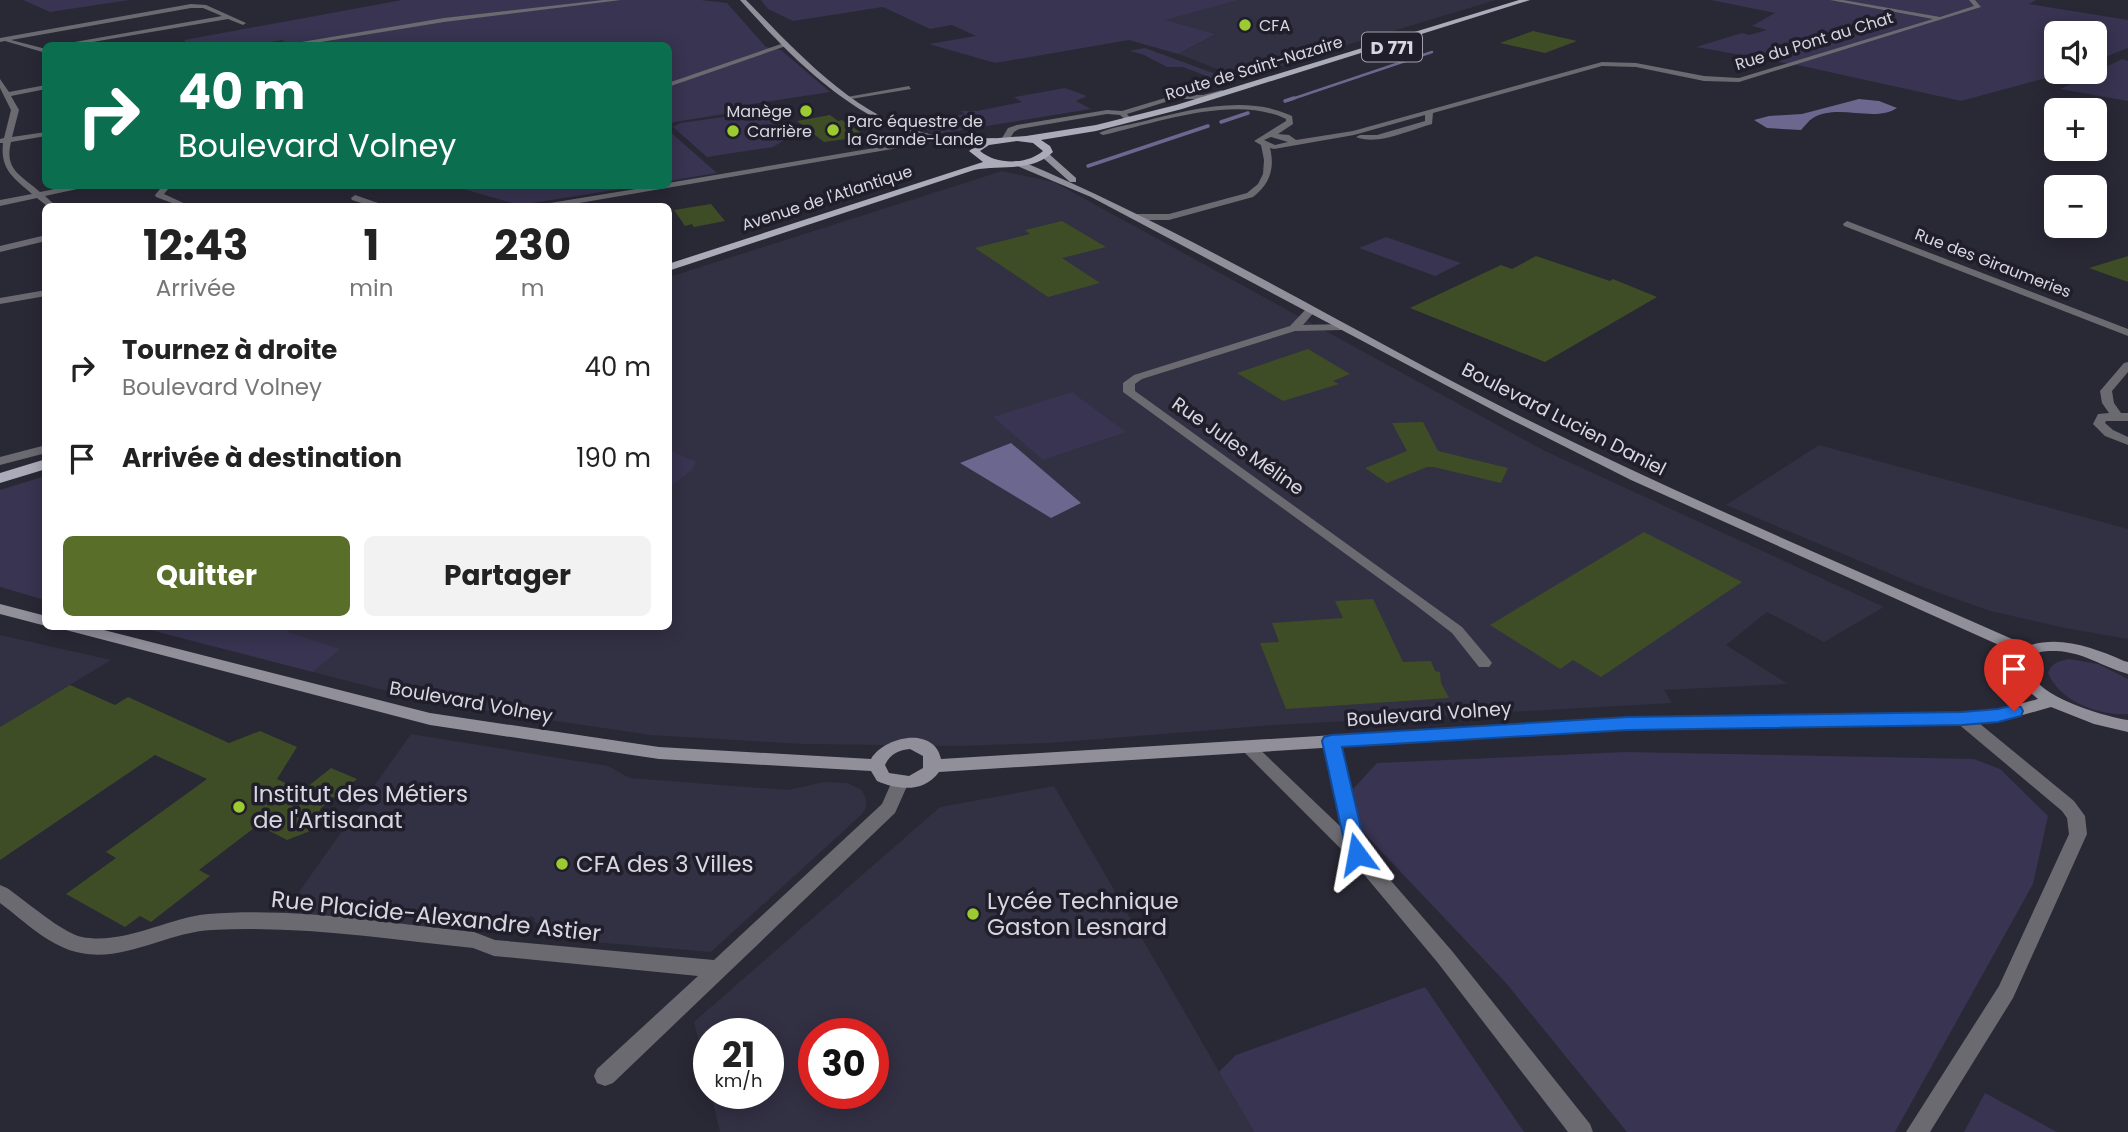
<!DOCTYPE html>
<html lang="fr">
<head>
<meta charset="utf-8">
<style>
	body { margin:0; font-family:Poppins,sans-serif; background:#f2f2f2; color:#222; height:100vh; display:flex; flex-direction:column; font-size:26px; white-space:nowrap }
	* { box-sizing:border-box; margin:0 }
	p { font-size:23px; color:#767676 }
	.icon { flex:none; width:38px; height:38px; fill:none; stroke:currentColor; stroke-width:2; stroke-linecap:round; stroke-linejoin:round }
	.map { position:relative; flex:1; overflow:hidden }
	.sheet { position:absolute; left:42px; top:203px; width:630px; height:427px; display:flex; flex-direction:column; background:#fff; border-radius:10px; box-shadow:0 4px 18px #0003 }
	.sheet>* { flex:none }
	.top-card { position:absolute; left:42px; top:42px; width:630px; height:147px; border-radius:10px; box-shadow:0 4px 18px #0003; background:#0b6e4f; color:#fff; overflow:hidden }
	.buttons { position:absolute; left:2044px; top:21px; display:grid; gap:14px }
	.buttons a { display:grid; place-items:center; width:63px; height:63px; border-radius:10px; background:#fff; box-shadow:0 4px 18px #0003; font-size:35px }
	.speed { position:absolute; left:693px; top:1018px; display:flex; gap:14px; font-size:35px; font-weight:700; text-align:center }
	.speed>* { display:grid; place-content:center; width:91px; height:91px; border-radius:50%; background:#fff; box-shadow:0 4px 18px #0003; line-height:1 }
	.speed small { font-size:18px; font-weight:400 }
	.speed .limit { border:10px solid #d22; background:#fff; color:#111 }
	.pin { position:absolute; display:grid; place-items:center; width:60px; height:60px; color:#fff; margin:-72px -30px; border-radius:50% 50% 50% 0; rotate:-45deg; box-shadow:0 0 7px #0007 }
	.pin .icon { rotate:45deg }
	.me { position:absolute; width:77px; margin:-38px; rotate:347deg; stroke-linejoin:round; filter:drop-shadow(0 0 5px #0008) }
	.turn { display:flex; align-items:center; gap:24px; height:147px; padding:0 21px; font-size:32px }
	.turn .icon { width:91px; height:91px; stroke-width:2.5 }
	.turn b { display:block; font-size:49px; line-height:60px }
	.eta { display:flex; justify-content:space-evenly; align-items:center; height:119px; text-align:center }
	.eta b { font-size:42px; font-weight:700; line-height:49px }
	.action { display:flex; gap:14px; margin-top:auto; padding:14px 21px }
	.action a { flex:1; height:80px; border-radius:10px; background:#596e29; color:#fff; font-size:28px; font-weight:700; line-height:80px; text-align:center }
	.action a+a { background:#f2f2f2; color:#222 }
	ul { padding:0; list-style:none }
	li { display:flex; align-items:center; gap:21px; height:91px; padding:0 21px }
	li div { flex:1 }
	li b { display:block; font-size:26px }
	li em { font-style:normal }
	.map>svg:first-child { display:block }
	.built { fill:#323043; fill-rule:evenodd }
	.green { fill:#383451 }
	.water { fill:#6c678f }
	.lines { fill:none; stroke-linecap:round; stroke-linejoin:round }
	.stream-far1 { stroke:#6c678f; stroke-width:2.5 }
	.stream { stroke:#6c678f; stroke-width:3.5 }
	.building { fill:#3f4d26 }
	.street { fill:#6b6a71; fill-rule:evenodd }
	.secondary { fill:#908f9a; fill-rule:evenodd }
	.primary { fill:#acabb9; fill-rule:evenodd }
	.route { fill:#1a73e8; stroke:#114b97; stroke-width:2 }
	.poi-dot { fill:#9cca31; stroke:#201e2b; stroke-width:2.5 }
	.labels { text-anchor:middle; dominant-baseline:central; stroke-width:7; stroke-linejoin:round; paint-order:stroke }
	.far-poi-label { font-size:16px; fill:#d8d7e0; stroke:#201e2b; text-anchor:start }
	.far-street-label { font-size:16px; fill:#d8d7e0; stroke:#201e2b }
	.shield { fill:#201e2b; stroke:#a1a0aa; stroke-width:2 }
	.shield-label { font-size:18px; font-weight:bold; fill:#d8d7e0 }
	.street-label { font-size:19px; fill:#d8d7e0; stroke:#201e2b }
	.near-poi-label { font-size:23px; fill:#d8d7e0; stroke:#201e2b; text-anchor:start }
	.near-street-label { font-size:23px; fill:#d8d7e0; stroke:#201e2b }
</style>
</head>
<body>
<div class="map">
<svg width="2128" height="1132" viewBox="0 0 2128 1132">
	<rect width="100%" height="100%" fill="#292835"/>
	<g class="built">
		<polygon points="1239,0 1496,0 1320,53 1250,77 1241,78 1178,54 1216,34 1163,20"/>
		<polygon points="1002,171 1054,182 1543,450 1884,607 1824,642 1767,612 1726,645 1788,684 1664,690 1672,703 1274,725 1049,743 958,746 803,744 651,735 475,709 375,688 139,627 668,626 669,277"/>
		<polygon points="1819,445 2128,529 2128,639 2065,628 1990,611 1917,585 1726,505"/>
		<polygon points="0,635 111,660 0,727"/>
		<polygon points="411,734 608,766 630,778 788,790 824,782 847,783 862,790 866,799 866,808 862,814 711,952 558,939 534,921 535,919 531,916 513,929 469,924 465,930 284,913"/>
		<path d="M1054 786 1254 1132H720L711 1094H768V1034H709V1083L694 1022 940 807ZM814 1034H873V1094H814Z"/>
	</g>
	<g class="green">
		<polygon points="23,0 129,0 50,12"/>
		<polygon points="402,0 701,0 727,3 766,47 781,50 830,92 752,104 755,109 669,123 668,46 290,46 282,40 255,45 189,46 184,40"/>
		<polygon points="761,0 1239,0 1165,20 1216,34 1178,54 1129,40 995,63 929,44 976,36 952,25 930,29 883,7 793,21 768,9"/>
		<polygon points="1711,0 2036,0 2029,4 2128,20 2128,48 2095,61 2095,33 2056,33 2056,72 2068,72 1961,101 1802,66 1696,47 1742,33 1749,35 1767,30 1752,26 1775,13"/>
		<polygon points="1145,48 1224,77 1214,79 1183,67 1167,67 1142,54 1129,51"/>
		<polygon points="2122,59 2128,61 2128,101 2060,89"/>
		<polygon points="1065,88 1087,96 1076,101 1091,109 938,134 917,127 932,121 965,114 960,111 977,111 1022,102 1014,97"/>
		<polygon points="752,113 769,116 793,135 773,147 707,157 673,127 680,123"/>
		<polygon points="669,131 717,173 669,181"/>
		<polygon points="453,186 640,186 519,205"/>
		<polygon points="1386,237 1461,263 1435,276 1359,248"/>
		<polygon points="1072,392 1126,432 1043,460 993,417"/>
		<polygon points="669,450 696,462 692,470 669,488"/>
		<polygon points="45,476 46,476 45,600 0,587 0,490"/>
		<polygon points="139,627 294,627 287,632 340,649 313,672"/>
		<path d="M2069 659 2098 664 2128 679V714C2099 716 2059 701 2048 673 2052 662 2059 661 2069 659Z"/>
		<polygon points="1626,752 1974,759 2000,769 2048,816 2033,884 1895,1132 1627,1132 1506,983 1360,829 1353,789 1377,763"/>
		<polygon points="1425,987 1524,1132 1254,1132 1219,1072 1236,1055"/>
		<polygon points="1985,1093 2057,1132 1964,1132"/>
	</g>
	<g class="water">
		<path d="M1859 99 1879 101 1897 108C1874 123 1838 103 1813 118 1808 121 1805 126 1801 130L1767 128 1754 120 1769 116 1802 114Z"/>
		<polygon points="1011,443 1081,503 1051,518 960,463"/>
	</g>
	<g class="lines">
		<polyline class="stream-far1" points="1289,100 1432,52"/>
		<g class="stream">
			<polyline points="1285,101 1294,98"/>
			<polyline points="1221,122 1248,113"/>
			<polyline points="1088,166 1208,126"/>
		</g>
	</g>
	<g class="building">
		<polygon points="1533,31 1577,41 1545,53 1500,43"/>
		<polygon points="830,115 838,121 842,120 863,134 858,135 861,137 824,142 797,121"/>
		<polygon points="711,204 725,221 694,227 692,224 685,226 674,210"/>
		<polygon points="1062,221 1106,247 1062,258 1100,283 1048,297 975,248 1030,234 1025,230"/>
		<polygon points="1536,256 1610,281 1613,279 1657,297 1545,362 1410,308 1501,265 1512,269"/>
		<polygon points="2128,256 2128,282 2089,268"/>
		<polygon points="1308,349 1350,374 1333,381 1339,384 1283,401 1237,373"/>
		<polygon points="1423,422 1438,451 1508,468 1501,483 1434,467 1427,467 1387,483 1365,468 1407,451 1392,423"/>
		<polygon points="1644,532 1742,582 1601,677 1573,660 1560,669 1490,625"/>
		<polygon points="1373,599 1403,662 1431,661 1435,671 1440,672 1441,683 1449,698 1286,709 1260,643 1279,642 1272,623 1343,618 1335,601"/>
		<polygon points="70,685 115,705 128,697 229,743 260,731 297,747 277,779 302,791 331,768 357,779 321,808 310,831 287,840 258,825 199,870 210,876 151,922 140,916 125,927 66,894 116,858 106,852 207,779 155,755 0,860 0,727"/>
	</g>
	<g class="lines">
		<g class="street">
			<polygon points="603,0 621,0 444,22 296,46 278,46 444,18"/>
			<path d="M1830 0H1843L1940 17 1974 6 1969 0H1975L1981 7 1739 82 1704 81 1636 67 1602 66 1433 113 1432 124C1410 130 1377 146 1356 137L1360 135H1377L1425 121V115L1354 135 1274 149 1270 148C1275 168 1270 184 1253 197L1169 220H1135L1131 217 1135 214H1169L1247 193 1258 184 1263 174 1264 160 1261 145 1254 141 1286 121V119C1235 94 1155 123 1103 135L1099 133C1111 127 1128 125 1141 122 1189 110 1246 94 1292 116L1293 124 1278 134 1289 135 1296 140 1353 131 1602 62 1636 63 1704 76 1739 78 1933 19ZM1271 137 1288 142 1275 145 1264 140Z"/>
			<polygon points="191,4 206,5 246,23 243,25 228,19 69,46 52,46 222,16 203,8 191,8 11,40 46,49 46,53 5,41 0,42 0,38"/>
			<polygon points="787,42 789,45 668,87 668,83"/>
			<path d="M0 79 9 92 46 85V89L11 96 19 110 12 137 46 132V136L11 142C4 170 21 175 40 192L70 186H83L82 188 45 196 56 206H47L37 198 0 206V200L32 194C14 178 0 170 3 143H0V139L4 138 11 110 0 88Z"/>
			<polygon points="909,86 911,89 851,99 847,97"/>
			<polygon points="1222,90 1224,93 1203,99 1175,99 1127,114 1132,120 1128,122 1120,115 1107,114 1019,129 1014,132 1009,140 1002,138 1008,128 1017,125 1107,110 1122,111 1175,95 1203,95"/>
			<polygon points="957,138 960,138 960,142 927,143 562,206 546,206 550,203 654,186 668,186 668,183 927,139"/>
			<polygon points="155,186 168,186 169,188 164,194 190,206 180,206 156,197 155,195 160,189"/>
			<polygon points="355,195 381,204 382,206 371,206 352,200 351,198"/>
			<polygon points="1847,221 2128,329 2128,336 1844,226 1843,224"/>
			<polygon points="46,235 46,241 0,252 0,246"/>
			<polygon points="46,290 46,296 0,304 0,298"/>
			<polygon points="1311,307 1316,310 1303,325 1342,324 1347,327 1342,330 1295,331 1142,379 1135,384 1135,391 1462,627 1489,659 1492,663 1489,667 1479,667 1452,633 1413,603 1123,392 1123,383 1134,375 1290,326 1307,308"/>
			<polygon points="2128,362 2128,372 2112,391 2114,403 2121,413 2128,413 2128,421 2106,421 2105,423 2113,430 2128,437 2128,445 2105,436 2093,424 2098,414 2109,413 2102,403 2100,391 2124,363"/>
			<polygon points="46,445 46,453 0,465 0,457"/>
			<polygon points="1962,712 1968,714 2074,801 2085,816 2087,834 2013,998 1930,1132 1906,1132 1999,986 2069,834 2067,818 2062,811 1956,722 1954,718 1956,714"/>
			<polygon points="1331,735 1337,737 1339,741 1366,852 1452,951 1590,1124 1593,1132 1568,1132 1438,963 1351,859 1238,746 1240,742 1252,742 1343,829 1323,741 1325,737"/>
			<path d="M899 778 905 779 908 784 895 813 613 1083 605 1086 597 1083 594 1076 597 1069 698 976 494 956 473 948C386 939 299 925 212 930 168 932 125 962 81 953 51 948 24 921 0 903V885L7 888C25 900 62 933 82 937 124 945 167 918 208 914 296 907 386 923 474 932L495 940 714 960 882 804 893 779Z"/>
		</g>
		<g class="secondary">
			<path d="M740 0H746C794 49 856 118 925 133 947 139 971 138 994 138L998 140C988 145 972 143 961 143 870 139 797 64 740 0Z"/>
			<polygon points="1042,153 1048,153 1076,178 1076,182 1070,182 1042,157"/>
			<path d="M1015 161H1021C1192 233 1351 331 1516 414 1684 498 1857 570 2028 646 2060 635 2094 648 2124 661L2128 662V674C2103 667 2083 652 2056 651 2048 651 2035 650 2031 659 2016 692 2107 717 2128 720V732L2094 724 2051 707 1998 722 1628 729 939 772C924 793 898 790 877 781L871 771 659 759 430 725 62 629 60 626H88L430 713 659 747 871 759C885 736 934 726 941 759L1628 717 1962 712 1998 710 2038 699C2025 688 2006 672 2019 654L1631 480 1506 417 1091 197 1015 165ZM910 749 923 756V768L909 776 889 773 885 765C890 754 899 750 910 749Z"/>
			<polygon points="0,604 46,616 46,626 0,614"/>
		</g>
		<g class="primary">
			<path d="M1519 0H1530L1182 109 1096 131 1041 140 1050 146 1053 152C1032 173 1000 164 974 170L668 271V264L983 162 969 151 986 139 1026 136 1096 125 1176 105ZM1017 141 1033 143 1043 151C1026 165 997 165 980 151L989 145Z"/>
			<polygon points="46,459 46,469 0,483 0,473"/>
		</g>
	</g>
	<polygon class="route" points="2014,705 2021,707 2023,711 2021,716 1998,722 1962,725 1628,730 1342,747 1367,854 1364,859 1357,862 1350,859 1347,854 1322,741 1324,737 1331,735 1628,717 1962,712 1998,709"/>
	<g class="poi-dot">
		<circle cx="1245" cy="25" r="7"/>
		<circle cx="806" cy="111" r="7"/>
		<circle cx="833" cy="130" r="7"/>
		<circle cx="733" cy="131" r="7"/>
		<circle cx="239" cy="807" r="7"/>
		<circle cx="562" cy="864" r="7"/>
		<circle cx="973" cy="914" r="7"/>
	</g>
	<g class="labels">
		<g class="far-poi-label">
			<text x="1259" y="25">CFA</text>
			<text x="792" y="111" text-anchor="end">Manège</text>
			<text x="847" y="121">Parc équestre de<tspan x="847" dy="18">la Grande-Lande</tspan></text>
			<text x="747" y="131">Carrière</text>
		</g>
		<g class="far-street-label">
			<text transform="translate(1814 41) rotate(-17)">Rue du Pont au Chat</text>
			<text transform="translate(1254 68) rotate(-17)">Route de Saint-Nazaire</text>
			<text transform="translate(827 198) rotate(-18)">Avenue de l'Atlantique</text>
			<text transform="translate(1993 263) rotate(21)">Rue des Giraumeries</text>
		</g>
		<rect class="shield" x="1362" y="32.5" width="60" height="29" rx="5"/>
		<g class="shield-label">
			<text x="1392" y="47">D 771</text>
		</g>
		<g class="street-label">
			<text transform="translate(1564 419) rotate(27)">Boulevard Lucien Daniel</text>
			<text transform="translate(1238 446) rotate(35)">Rue Jules Méline</text>
			<text transform="translate(471 702) rotate(10)">Boulevard Volney</text>
			<text transform="translate(1429 714) rotate(-4)">Boulevard Volney</text>
		</g>
		<g class="near-poi-label">
			<text x="253" y="794">Institut des Métiers<tspan x="253" dy="26">de l'Artisanat</tspan></text>
			<text x="576" y="864">CFA des 3 Villes</text>
			<text x="987" y="901">Lycée Technique<tspan x="987" dy="26">Gaston Lesnard</tspan></text>
		</g>
		<g class="near-street-label">
			<text transform="translate(436 916) rotate(6)">Rue Placide-Alexandre Astier</text>
		</g>
	</g>
</svg>
<div class="buttons">
<a><svg class="icon" aria-label="sound" viewBox="0 0 24 24"><path d="M4 9h4l5-4v14l-5-4H4zM17 9q2 3 0 6"/></svg></a>
<a>+</a>
<a>−</a>
</div>
<div class="speed"><div>21<small>km/h</small></div><div class="limit">30</div></div>
<div class="pin" style="left:2014px;top:711px;background:#d93025"><svg class="icon" aria-label="arrive" viewBox="0 0 24 24"><path d="M6 21V4h12l-3 4 3 4H6"/></svg></div>
<svg class="me" style="left:1357px;top:854px" viewBox="-20 -20 40 40"><path d="M0-17L14 15 0 8-14 15z" fill="#1a73e8" stroke="#fff" stroke-width="4"/></svg>
<div class="top-card">
<div class="turn"><svg class="icon" aria-label="right" viewBox="0 0 24 24"><path d="M7 20v-9h11M14 6l5 5-5 5"/></svg><div><b>40 m</b>Boulevard Volney</div></div>
</div>
<section class="sheet">
<div class="eta">
<div><b>12:43</b><p>Arrivée</p></div>
<div><b>1</b><p>min</p></div>
<div><b>230</b><p>m</p></div>
</div>
<ul>
<li><svg class="icon" aria-label="right" viewBox="0 0 24 24"><path d="M7 20v-9h11M14 6l5 5-5 5"/></svg><div><b>Tournez à droite</b><p>Boulevard Volney</p></div><em>40 m</em></li>
<li><svg class="icon" aria-label="arrive" viewBox="0 0 24 24"><path d="M6 21V4h12l-3 4 3 4H6"/></svg><div><b>Arrivée à destination</b></div><em>190 m</em></li>
</ul>
<div class="action"><a>Quitter</a><a>Partager</a></div>
</section>
</div>
</body>
</html>
